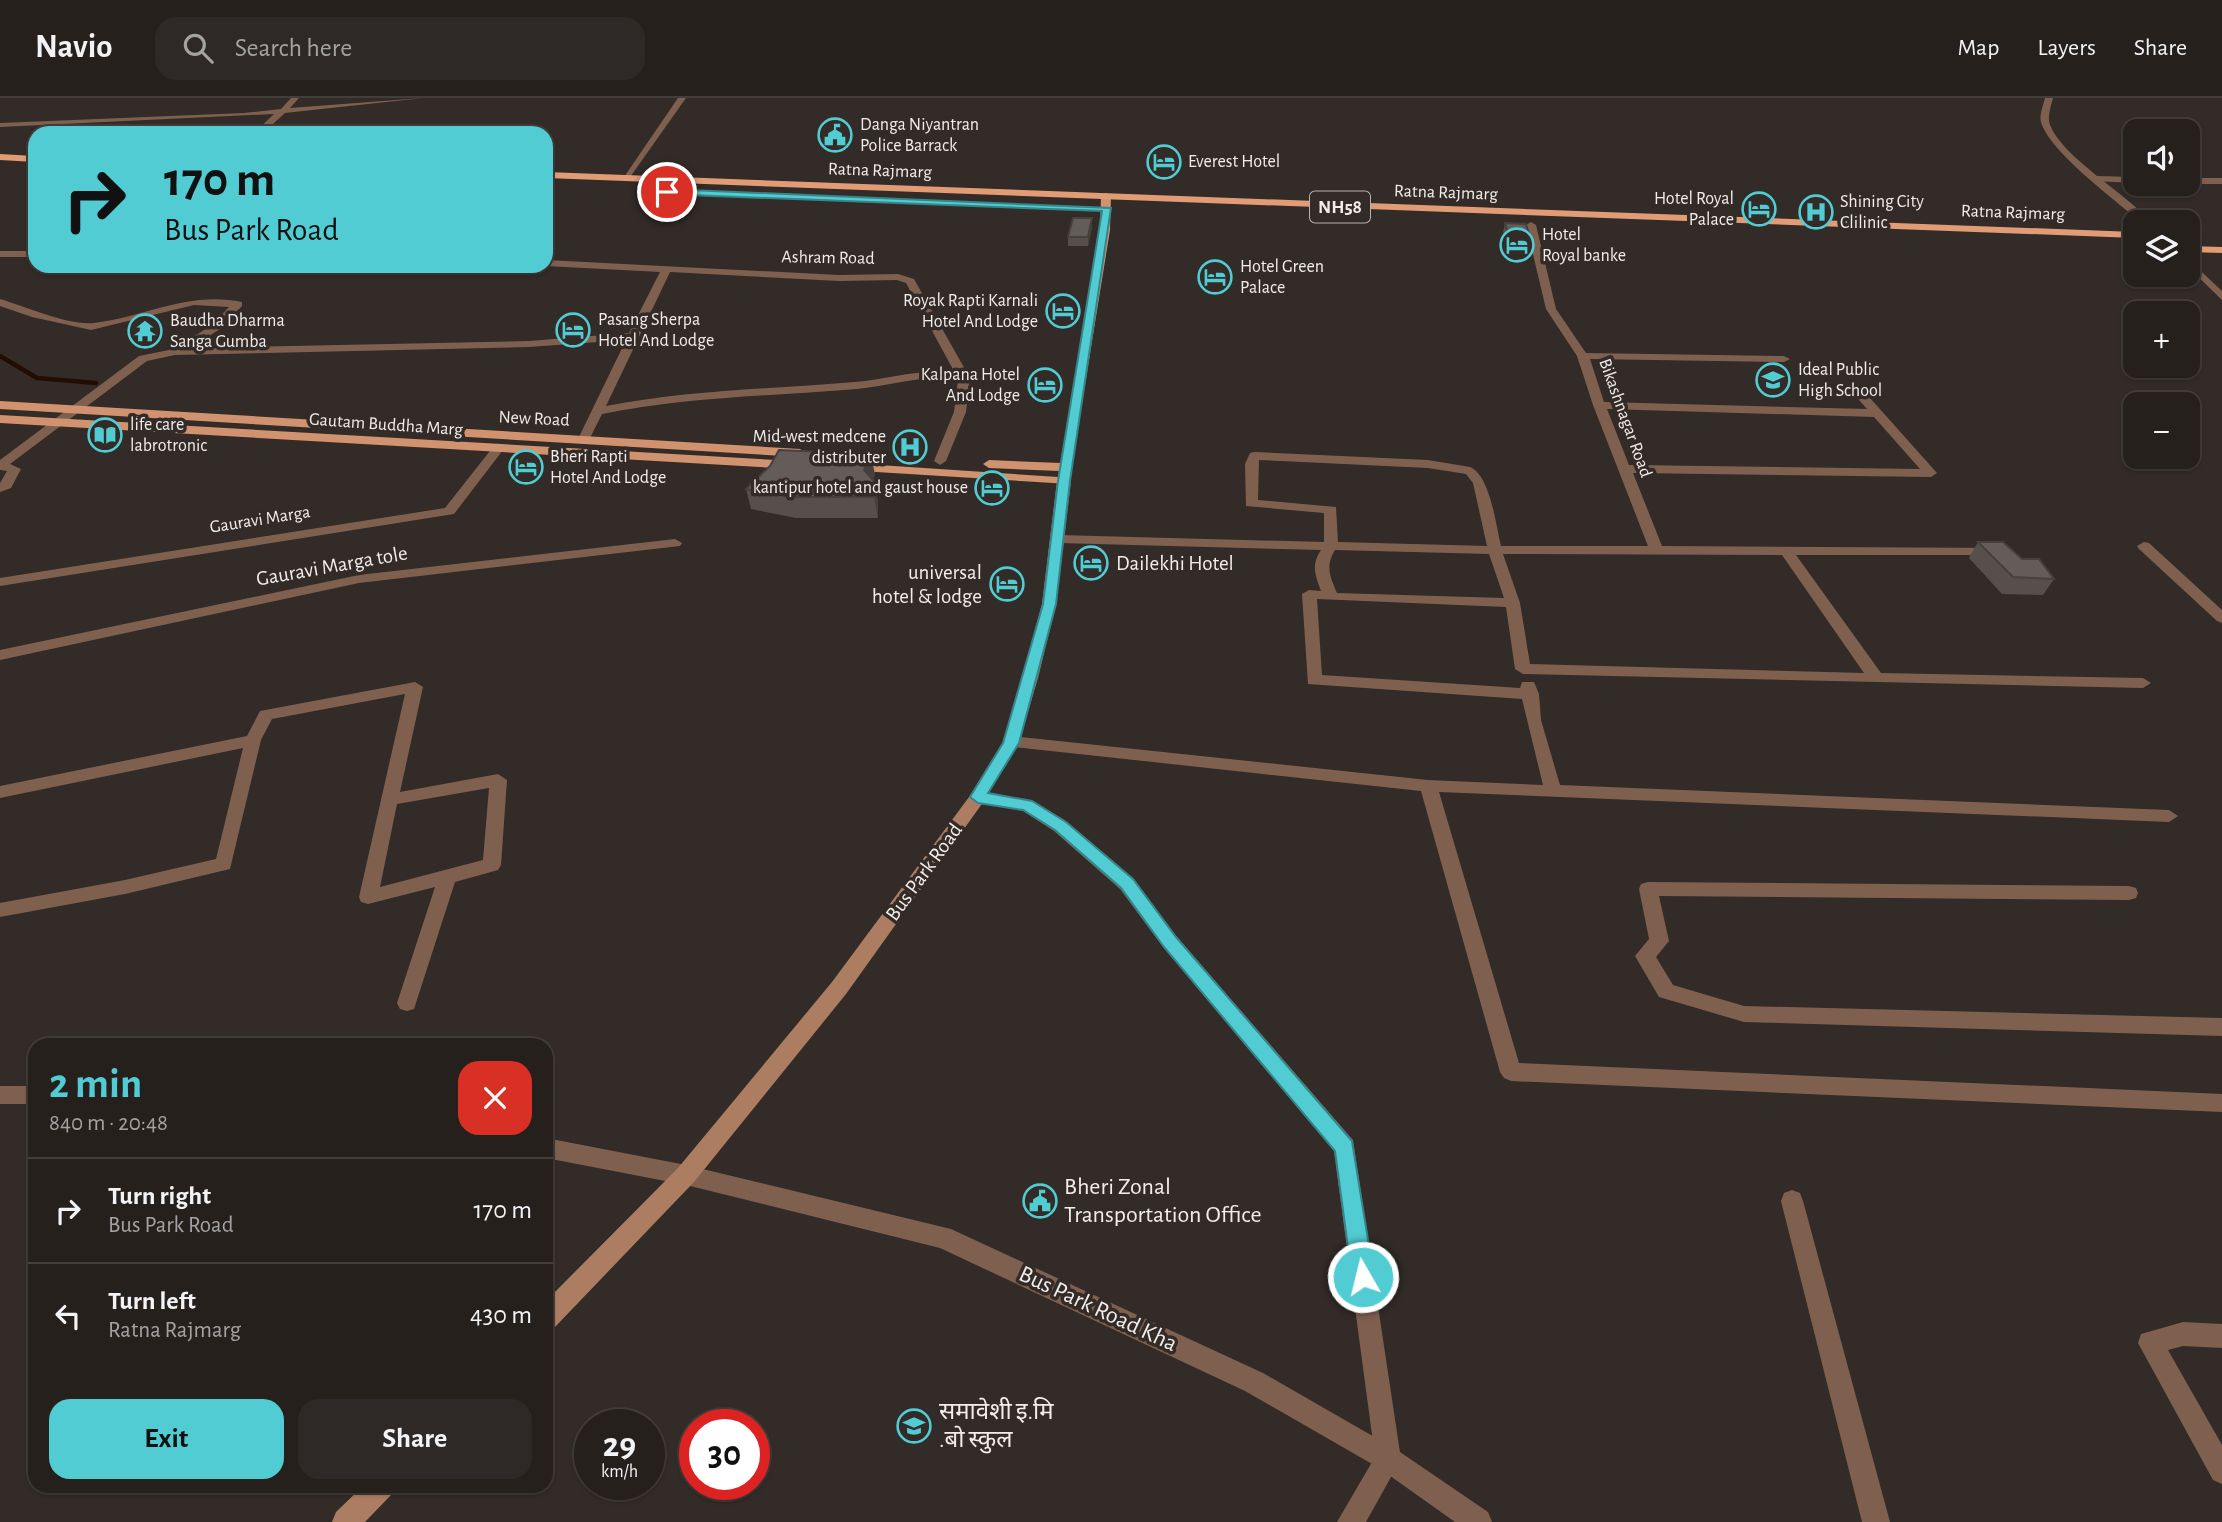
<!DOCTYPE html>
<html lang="en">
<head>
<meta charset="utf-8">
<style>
	body { margin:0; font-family:"Alegreya Sans","Noto Sans Devanagari",sans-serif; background:#2e2826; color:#f1f3f6; height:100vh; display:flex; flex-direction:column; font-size:26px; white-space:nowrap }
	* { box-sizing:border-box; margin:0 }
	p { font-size:23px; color:#a4a3a4 }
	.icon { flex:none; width:38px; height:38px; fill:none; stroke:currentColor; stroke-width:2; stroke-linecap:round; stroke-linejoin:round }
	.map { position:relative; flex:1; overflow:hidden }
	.panel { position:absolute; left:28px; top:940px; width:525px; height:455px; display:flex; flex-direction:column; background:#26201d; border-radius:21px; box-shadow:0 2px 5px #0004,0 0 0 2px #423e3b }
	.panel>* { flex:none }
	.hud { position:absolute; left:28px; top:28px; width:525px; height:147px; border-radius:21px; box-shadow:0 2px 5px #0004,0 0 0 2px #423e3b; background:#51ccd3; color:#111; overflow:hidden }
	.buttons { position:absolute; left:2123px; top:21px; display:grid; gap:14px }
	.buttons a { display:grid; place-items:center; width:77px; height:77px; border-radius:14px; background:#26201d; box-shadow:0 2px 5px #0004,0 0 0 2px #423e3b; font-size:35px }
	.speed { position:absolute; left:574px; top:1311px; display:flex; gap:14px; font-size:35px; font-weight:700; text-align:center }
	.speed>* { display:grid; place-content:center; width:91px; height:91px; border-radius:50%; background:#26201d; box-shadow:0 2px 5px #0004,0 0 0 2px #423e3b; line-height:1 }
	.speed small { font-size:18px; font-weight:400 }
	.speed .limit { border:10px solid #d22; background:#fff; color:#111 }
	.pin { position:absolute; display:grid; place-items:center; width:60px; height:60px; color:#fff; margin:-30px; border:4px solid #fff; border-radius:50%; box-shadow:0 2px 7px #0007 }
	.me { position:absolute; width:77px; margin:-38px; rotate:352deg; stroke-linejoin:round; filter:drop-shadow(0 0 5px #0008) }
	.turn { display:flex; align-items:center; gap:24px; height:147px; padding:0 21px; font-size:32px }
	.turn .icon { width:91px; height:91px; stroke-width:2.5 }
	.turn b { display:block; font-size:49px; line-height:60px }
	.round { display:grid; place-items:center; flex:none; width:74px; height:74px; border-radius:21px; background:#2e2826 }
	.headline { display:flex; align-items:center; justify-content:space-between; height:119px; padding:0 21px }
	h1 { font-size:42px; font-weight:700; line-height:52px; color:#51ccd3 }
	.button { display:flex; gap:14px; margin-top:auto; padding:14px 21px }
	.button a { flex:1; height:80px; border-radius:21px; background:#51ccd3; color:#111; font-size:28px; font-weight:700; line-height:80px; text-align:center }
	.button a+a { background:#2e2826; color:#f1f3f6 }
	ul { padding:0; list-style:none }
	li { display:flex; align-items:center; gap:21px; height:105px; padding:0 21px; border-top:2px solid #423e3b }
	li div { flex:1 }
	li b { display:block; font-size:26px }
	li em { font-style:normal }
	header { display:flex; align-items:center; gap:42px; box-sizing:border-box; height:98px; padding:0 35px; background:#26201d; border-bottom:2px solid #423e3b }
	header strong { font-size:33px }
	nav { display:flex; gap:38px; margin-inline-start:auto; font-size:24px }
	.search { width:490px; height:63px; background:#2e2826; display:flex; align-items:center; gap:18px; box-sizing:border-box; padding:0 24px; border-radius:21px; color:#a4a3a4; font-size:26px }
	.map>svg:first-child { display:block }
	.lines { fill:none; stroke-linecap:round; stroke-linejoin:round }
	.stream { stroke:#230d03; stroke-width:4.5 }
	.minor { fill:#7f604f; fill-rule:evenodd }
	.tertiary { fill:#7f604f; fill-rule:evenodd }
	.secondary { fill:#ad7d62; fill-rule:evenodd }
	.primary { fill:#d1926f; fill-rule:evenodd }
	.trunk { fill:#e19c75; fill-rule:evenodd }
	.wall { fill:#564f4c }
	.shaded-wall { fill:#46403e }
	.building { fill:#645c58; stroke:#46403e; stroke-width:2 }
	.route { fill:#51ccd3; stroke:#358589; stroke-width:2 }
	.labels { text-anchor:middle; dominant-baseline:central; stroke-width:7; stroke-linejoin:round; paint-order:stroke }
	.far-poi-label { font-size:18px; fill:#f2edea; stroke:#322b27; text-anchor:start }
	.far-street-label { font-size:18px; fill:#f2edea; stroke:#322b27 }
	.shield { fill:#322b27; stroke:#b8b3b0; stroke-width:2 }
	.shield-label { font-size:19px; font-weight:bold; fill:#f2edea }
	.poi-label { font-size:21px; fill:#f2edea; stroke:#322b27; text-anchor:start }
	.street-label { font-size:21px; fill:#f2edea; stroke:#322b27 }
	.near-poi-label { font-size:24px; fill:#f2edea; stroke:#322b27; text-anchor:start }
	.near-street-label { font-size:24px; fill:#f2edea; stroke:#322b27 }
</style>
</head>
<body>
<header>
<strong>Navio</strong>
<div class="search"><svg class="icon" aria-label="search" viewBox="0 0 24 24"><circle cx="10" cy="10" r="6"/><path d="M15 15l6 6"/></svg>Search here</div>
<nav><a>Map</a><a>Layers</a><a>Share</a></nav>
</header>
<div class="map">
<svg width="2222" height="1424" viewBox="0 0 2222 1424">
	<rect width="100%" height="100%" fill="#322b27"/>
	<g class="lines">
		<polyline class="stream" points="0,258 37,280 96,285"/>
		<g class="minor">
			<polygon points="291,0 299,0 290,10 423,0 285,15 263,35 254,35 274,16 0,29 0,25 244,15 281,11"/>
			<polygon points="678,0 686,0 628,82 622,82"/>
			<polygon points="2097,78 2135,79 2135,85 2094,83"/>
			<rect x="2188" y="80" width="34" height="6"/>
			<path d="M1531 124 1536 127 1556 211 1586 255 1784 258 1790 261 1784 264 1590 261 1604 304 1867 311 1852 294 1858 290 1862 291 1937 375 1931 379 1633 375 1662 448 2002 450 2004 453 1997 457H1796L1881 575 2143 580 2151 585 2143 590 1523 576 1515 571 1506 509 1317 501 1322 577 1520 590 1522 584H1534L1539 596 1541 622 1560 687 2169 712 2178 718 2169 724 1439 694 1519 965 2222 996V1014L1511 983 1504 980 1500 974 1421 693 1005 648 1003 644 1005 640 1011 638 1428 682 1543 687 1522 601 1308 586 1302 496 1309 492 1321 493C1315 477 1311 467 1321 452L1059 445 1052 441 1059 437 1324 444V415L1246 408 1245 366 1250 355 1254 354 1428 362 1470 369C1490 377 1496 427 1501 448H1648L1593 307 1577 258 1546 211 1526 127ZM1607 311 1874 319 1920 371 1629 367ZM1259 362 1428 370 1466 376 1473 385 1487 448 1338 444 1336 409 1258 402ZM1335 452 1489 456 1504 500 1337 495C1330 479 1325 468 1335 452ZM1503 456 1782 457 1864 575 1530 566 1520 505Z"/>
			<rect x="0" y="153" width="35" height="6"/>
			<path d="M546 162 839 177 898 176 914 181 970 280 966 314 946 363 940 367 934 363 954 314 958 282C924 276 890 288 857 291 772 298 686 299 602 316L588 344H580L578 341 626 242 529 249 175 257 147 263 10 366 21 371 11 390 0 394V385L7 373 0 372V362L139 258 174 251 212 227 229 209 194 207 91 232 32 219 0 208V201C24 208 69 228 94 225 145 219 188 193 242 204V208L220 231 190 250 529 243 629 235 660 174 546 168ZM670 174 839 183 897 182 906 185 955 275C922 270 888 281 855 284 772 291 688 292 606 308Z"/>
			<polygon points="497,348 503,352 454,416 0,488 0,480 445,410 493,349"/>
			<polygon points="675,441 682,445 680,448 359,485 0,562 0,552 359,477"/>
			<polygon points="2144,444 2149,445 2222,512 2222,525 2217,523 2139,451 2137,448"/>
			<path d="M415 584 423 589 400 694 498 676 507 682 501 767 498 772 455 784 414 911 407 913 400 911 397 905 435 789 368 806 361 804 359 799 405 596 272 621 261 642 230 771 125 796 0 819V805L125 782 216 761 243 650 0 700V688L247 638 260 613ZM489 690 483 762 380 789 397 706Z"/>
			<polygon points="978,693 1033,703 1066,723 1134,781 1177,839 1353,1042 1401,1361 1366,1424 1337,1424 1375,1359 1334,1053 1163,849 1120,791 1054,733 1023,713 972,703 969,699"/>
			<polygon points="1648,784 2129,788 2136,790 2138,795 2136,800 2129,802 1659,798 1669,843 1656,859 1673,887 1744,908 2222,920 2222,938 1744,924 1659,899 1635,858 1649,841 1639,791 1641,786"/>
			<polygon points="1792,1092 1800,1095 1803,1103 1890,1424 1862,1424 1781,1103 1784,1095"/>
			<polygon points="2183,1224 2222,1226 2222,1250 2183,1248 2168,1252 2222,1347 2222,1386 2213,1382 2138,1245 2141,1236"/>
		</g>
		<g class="tertiary">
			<path d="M2045 0H2053C2051 8 2047 18 2050 27 2063 60 2127 96 2151 124H2141C2115 102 2054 57 2042 27 2038 18 2043 9 2045 0Z"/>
			<polygon points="2188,161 2222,193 2222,202 2188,169"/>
			<rect x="0" y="988" width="35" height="18"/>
			<polygon points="546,1040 686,1067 951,1131 1263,1275 1397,1352 1488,1414 1492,1424 1455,1424 1379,1370 1245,1293 940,1150 686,1087 546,1060"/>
		</g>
		<g class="secondary">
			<polygon points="1064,379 1071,383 1056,506 1038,580 1019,644 984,703 846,896 694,1084 555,1229 546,1232 546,1203 678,1070 832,884 972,695 1003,644 1022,580 1042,506 1057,383"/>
			<polygon points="363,1388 395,1388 391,1397 365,1424 332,1424 336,1414"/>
		</g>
		<g class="primary">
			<polygon points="1106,95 1111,98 1110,132 1069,386 844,372 843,369 849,365 1058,379 1059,373 989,370 983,366 989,362 1061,365 1100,132 1101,98"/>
			<polygon points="0,303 800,351 806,355 800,359 0,311"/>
			<polygon points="0,317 793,363 799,367 793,371 0,325"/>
		</g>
		<g class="trunk">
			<polygon points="0,56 35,58 35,64 0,62"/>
			<polygon points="546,74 2135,134 2135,140 546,80"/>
			<polygon points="2188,148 2222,149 2222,155 2188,154"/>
		</g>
	</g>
	<g class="wall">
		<polygon points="1092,120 1092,129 1088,148 1068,148 1068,139"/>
		<polygon points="1505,125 1533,150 1531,159 1510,158 1503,134"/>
		<polygon points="875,377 873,381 875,384 878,405 878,420 796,420 751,411 746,391"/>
		<polygon points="1978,444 2022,461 2054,481 2043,497 2002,496 1969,460"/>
	</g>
	<g class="shaded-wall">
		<polygon points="1092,120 1092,129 1088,148 1088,139"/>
		<polygon points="871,356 875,377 867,393 864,372"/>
		<polygon points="875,384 878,405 878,420 874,399"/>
	</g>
	<g class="building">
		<polygon points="1073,120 1092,120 1088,139 1068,139"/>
		<polygon points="1505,125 1526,126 1533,150 1512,149"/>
		<polygon points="779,352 871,356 864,372 875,384 874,399 792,399 746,391 770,368"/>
		<polygon points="1978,444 2003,444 2022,461 2039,461 2054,481 2013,479"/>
	</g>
	<polygon class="route" points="667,91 1111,110 1070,383 1056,506 1019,645 988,695 1032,703 1066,724 1133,781 1176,839 1352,1043 1374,1179 1371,1187 1363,1190 1355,1187 1352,1179 1335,1053 1164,849 1121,790 1055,732 1023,712 978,705 970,699 1003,645 1043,506 1058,383 1102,113 664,96"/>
	<defs>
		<symbol id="civic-ring" viewBox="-11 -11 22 22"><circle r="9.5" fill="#322b27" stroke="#51ccd3" stroke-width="1.5"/><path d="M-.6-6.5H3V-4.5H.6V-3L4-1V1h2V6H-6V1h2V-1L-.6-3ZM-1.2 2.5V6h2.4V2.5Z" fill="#51ccd3"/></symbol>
		<symbol id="hotel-ring" viewBox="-11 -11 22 22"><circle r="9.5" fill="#322b27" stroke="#51ccd3" stroke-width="1.5"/><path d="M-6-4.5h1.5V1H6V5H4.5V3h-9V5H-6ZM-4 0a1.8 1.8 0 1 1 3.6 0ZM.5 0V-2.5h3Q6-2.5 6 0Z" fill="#51ccd3"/></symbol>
		<symbol id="hospital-ring" viewBox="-11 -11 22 22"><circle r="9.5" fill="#322b27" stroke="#51ccd3" stroke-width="1.5"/><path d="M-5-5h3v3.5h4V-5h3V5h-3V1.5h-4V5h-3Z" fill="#51ccd3"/></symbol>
		<symbol id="temple-ring" viewBox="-11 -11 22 22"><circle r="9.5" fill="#322b27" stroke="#51ccd3" stroke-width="1.5"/><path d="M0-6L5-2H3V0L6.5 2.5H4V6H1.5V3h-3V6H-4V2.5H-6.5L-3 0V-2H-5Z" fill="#51ccd3"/></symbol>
		<symbol id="school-ring" viewBox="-11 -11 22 22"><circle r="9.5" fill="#322b27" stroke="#51ccd3" stroke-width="1.5"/><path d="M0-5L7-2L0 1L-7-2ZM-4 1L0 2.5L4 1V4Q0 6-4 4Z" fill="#51ccd3"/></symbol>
		<symbol id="library-ring" viewBox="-11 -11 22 22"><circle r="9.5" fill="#322b27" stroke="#51ccd3" stroke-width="1.5"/><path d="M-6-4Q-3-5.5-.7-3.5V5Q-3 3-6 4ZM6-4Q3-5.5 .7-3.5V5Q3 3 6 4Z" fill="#51ccd3"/></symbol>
	</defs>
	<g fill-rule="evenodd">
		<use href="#civic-ring" x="816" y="18" width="38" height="38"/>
		<use href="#hotel-ring" x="1145" y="45" width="38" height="38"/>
		<use href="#hotel-ring" x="1740" y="92" width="38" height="38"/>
		<use href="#hospital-ring" x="1797" y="95" width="38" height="38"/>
		<use href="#hotel-ring" x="1498" y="128" width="38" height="38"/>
		<use href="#hotel-ring" x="1196" y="160" width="38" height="38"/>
		<use href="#hotel-ring" x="1044" y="194" width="38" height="38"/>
		<use href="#hotel-ring" x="554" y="213" width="38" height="38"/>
		<use href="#temple-ring" x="126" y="214" width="38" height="38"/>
		<use href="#school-ring" x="1754" y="263" width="38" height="38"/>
		<use href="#hotel-ring" x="1026" y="268" width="38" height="38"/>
		<use href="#library-ring" x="86" y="318" width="38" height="38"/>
		<use href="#hospital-ring" x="891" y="330" width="38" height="38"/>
		<use href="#hotel-ring" x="507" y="350" width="38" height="38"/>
		<use href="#hotel-ring" x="973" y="371" width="38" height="38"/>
		<use href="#hotel-ring" x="1072" y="446" width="38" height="38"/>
		<use href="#hotel-ring" x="988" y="467" width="38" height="38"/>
		<use href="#civic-ring" x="1021" y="1084" width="38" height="38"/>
		<use href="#school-ring" x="895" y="1309" width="38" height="38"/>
	</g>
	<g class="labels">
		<g class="far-poi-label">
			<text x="860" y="27">Danga Niyantran<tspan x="860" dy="21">Police Barrack</tspan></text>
			<text x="1188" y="64">Everest Hotel</text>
			<text x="1734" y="101" text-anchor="end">Hotel Royal<tspan x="1734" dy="21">Palace</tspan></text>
			<text x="1840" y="104">Shining City<tspan x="1840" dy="21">Clilinic</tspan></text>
			<text x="1542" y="137">Hotel<tspan x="1542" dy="21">Royal banke</tspan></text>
			<text x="1240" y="169">Hotel Green<tspan x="1240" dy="21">Palace</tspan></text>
			<text x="1038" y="203" text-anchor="end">Royak Rapti Karnali<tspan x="1038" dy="21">Hotel And Lodge</tspan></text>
			<text x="598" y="222">Pasang Sherpa<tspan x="598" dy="21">Hotel And Lodge</tspan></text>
			<text x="170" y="223">Baudha Dharma<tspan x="170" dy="21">Sanga Gumba</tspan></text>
			<text x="1798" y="272">Ideal Public<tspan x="1798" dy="21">High School</tspan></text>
			<text x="1020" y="277" text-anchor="end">Kalpana Hotel<tspan x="1020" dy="21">And Lodge</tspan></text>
			<text x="130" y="327">life care<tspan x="130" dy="21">labrotronic</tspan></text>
			<text x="886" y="339" text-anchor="end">Mid-west medcene<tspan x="886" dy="21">distributer</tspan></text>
			<text x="550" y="359">Bheri Rapti<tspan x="550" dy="21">Hotel And Lodge</tspan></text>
			<text x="968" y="390" text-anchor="end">kantipur hotel and gaust house</text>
		</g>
		<g class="far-street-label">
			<text transform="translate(880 73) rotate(2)">Ratna Rajmarg</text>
			<text transform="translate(1446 95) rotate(2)">Ratna Rajmarg</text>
			<text transform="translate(2013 115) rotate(2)">Ratna Rajmarg</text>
			<text transform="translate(828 160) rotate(1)">Ashram Road</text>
			<text transform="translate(1625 320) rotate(70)">Bikashnagar Road</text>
			<text transform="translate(534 321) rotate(3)">New Road</text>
			<text transform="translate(386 327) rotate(4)">Gautam Buddha Marg</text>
			<text transform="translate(260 422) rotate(-9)">Gauravi Marga</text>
		</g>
		<rect class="shield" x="1310" y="93.5" width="60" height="31" rx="5"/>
		<g class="shield-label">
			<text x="1340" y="109">NH58</text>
		</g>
		<g class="poi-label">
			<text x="1116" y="465">Dailekhi Hotel</text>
			<text x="982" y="474" text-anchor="end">universal<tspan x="982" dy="24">hotel &amp; lodge</tspan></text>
		</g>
		<g class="street-label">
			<text transform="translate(332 468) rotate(-10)">Gauravi Marga tole</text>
			<text transform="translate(924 774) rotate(-54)">Bus Park Road</text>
		</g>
		<g class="near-poi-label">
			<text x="1064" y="1089">Bheri Zonal<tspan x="1064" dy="28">Transportation Office</tspan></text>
			<text x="939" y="1314">समावेशी इ.मि<tspan x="939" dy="28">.बाे स्कुल</tspan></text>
		</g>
		<g class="near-street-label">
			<text transform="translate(1098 1211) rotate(25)">Bus Park Road Kha</text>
		</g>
	</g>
</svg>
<div class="buttons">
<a><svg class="icon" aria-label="sound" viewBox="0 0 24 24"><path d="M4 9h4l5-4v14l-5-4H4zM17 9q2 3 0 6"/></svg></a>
<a><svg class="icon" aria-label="layers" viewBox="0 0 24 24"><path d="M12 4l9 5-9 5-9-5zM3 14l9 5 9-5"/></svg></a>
<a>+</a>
<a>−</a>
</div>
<div class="speed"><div>29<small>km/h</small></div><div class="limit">30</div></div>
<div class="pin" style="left:667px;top:94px;background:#d93025"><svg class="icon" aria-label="arrive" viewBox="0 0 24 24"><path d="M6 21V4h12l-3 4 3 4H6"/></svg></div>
<svg class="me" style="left:1363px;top:1179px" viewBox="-20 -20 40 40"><circle r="17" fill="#51ccd3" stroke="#fff" stroke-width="3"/><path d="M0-11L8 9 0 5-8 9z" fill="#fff"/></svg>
<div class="hud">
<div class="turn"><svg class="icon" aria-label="right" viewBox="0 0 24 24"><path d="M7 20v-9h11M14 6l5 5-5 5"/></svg><div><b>170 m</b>Bus Park Road</div></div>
</div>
<section class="panel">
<div class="headline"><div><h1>2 min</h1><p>840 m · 20:48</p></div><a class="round" style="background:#d93025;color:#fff"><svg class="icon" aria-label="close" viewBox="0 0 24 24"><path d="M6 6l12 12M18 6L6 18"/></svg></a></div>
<ul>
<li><svg class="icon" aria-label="right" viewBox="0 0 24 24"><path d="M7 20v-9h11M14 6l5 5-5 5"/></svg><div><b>Turn right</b><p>Bus Park Road</p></div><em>170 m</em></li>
<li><svg class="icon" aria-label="left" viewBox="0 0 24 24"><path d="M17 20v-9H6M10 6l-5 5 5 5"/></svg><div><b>Turn left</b><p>Ratna Rajmarg</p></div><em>430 m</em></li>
</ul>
<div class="button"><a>Exit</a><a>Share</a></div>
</section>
</div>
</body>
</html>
